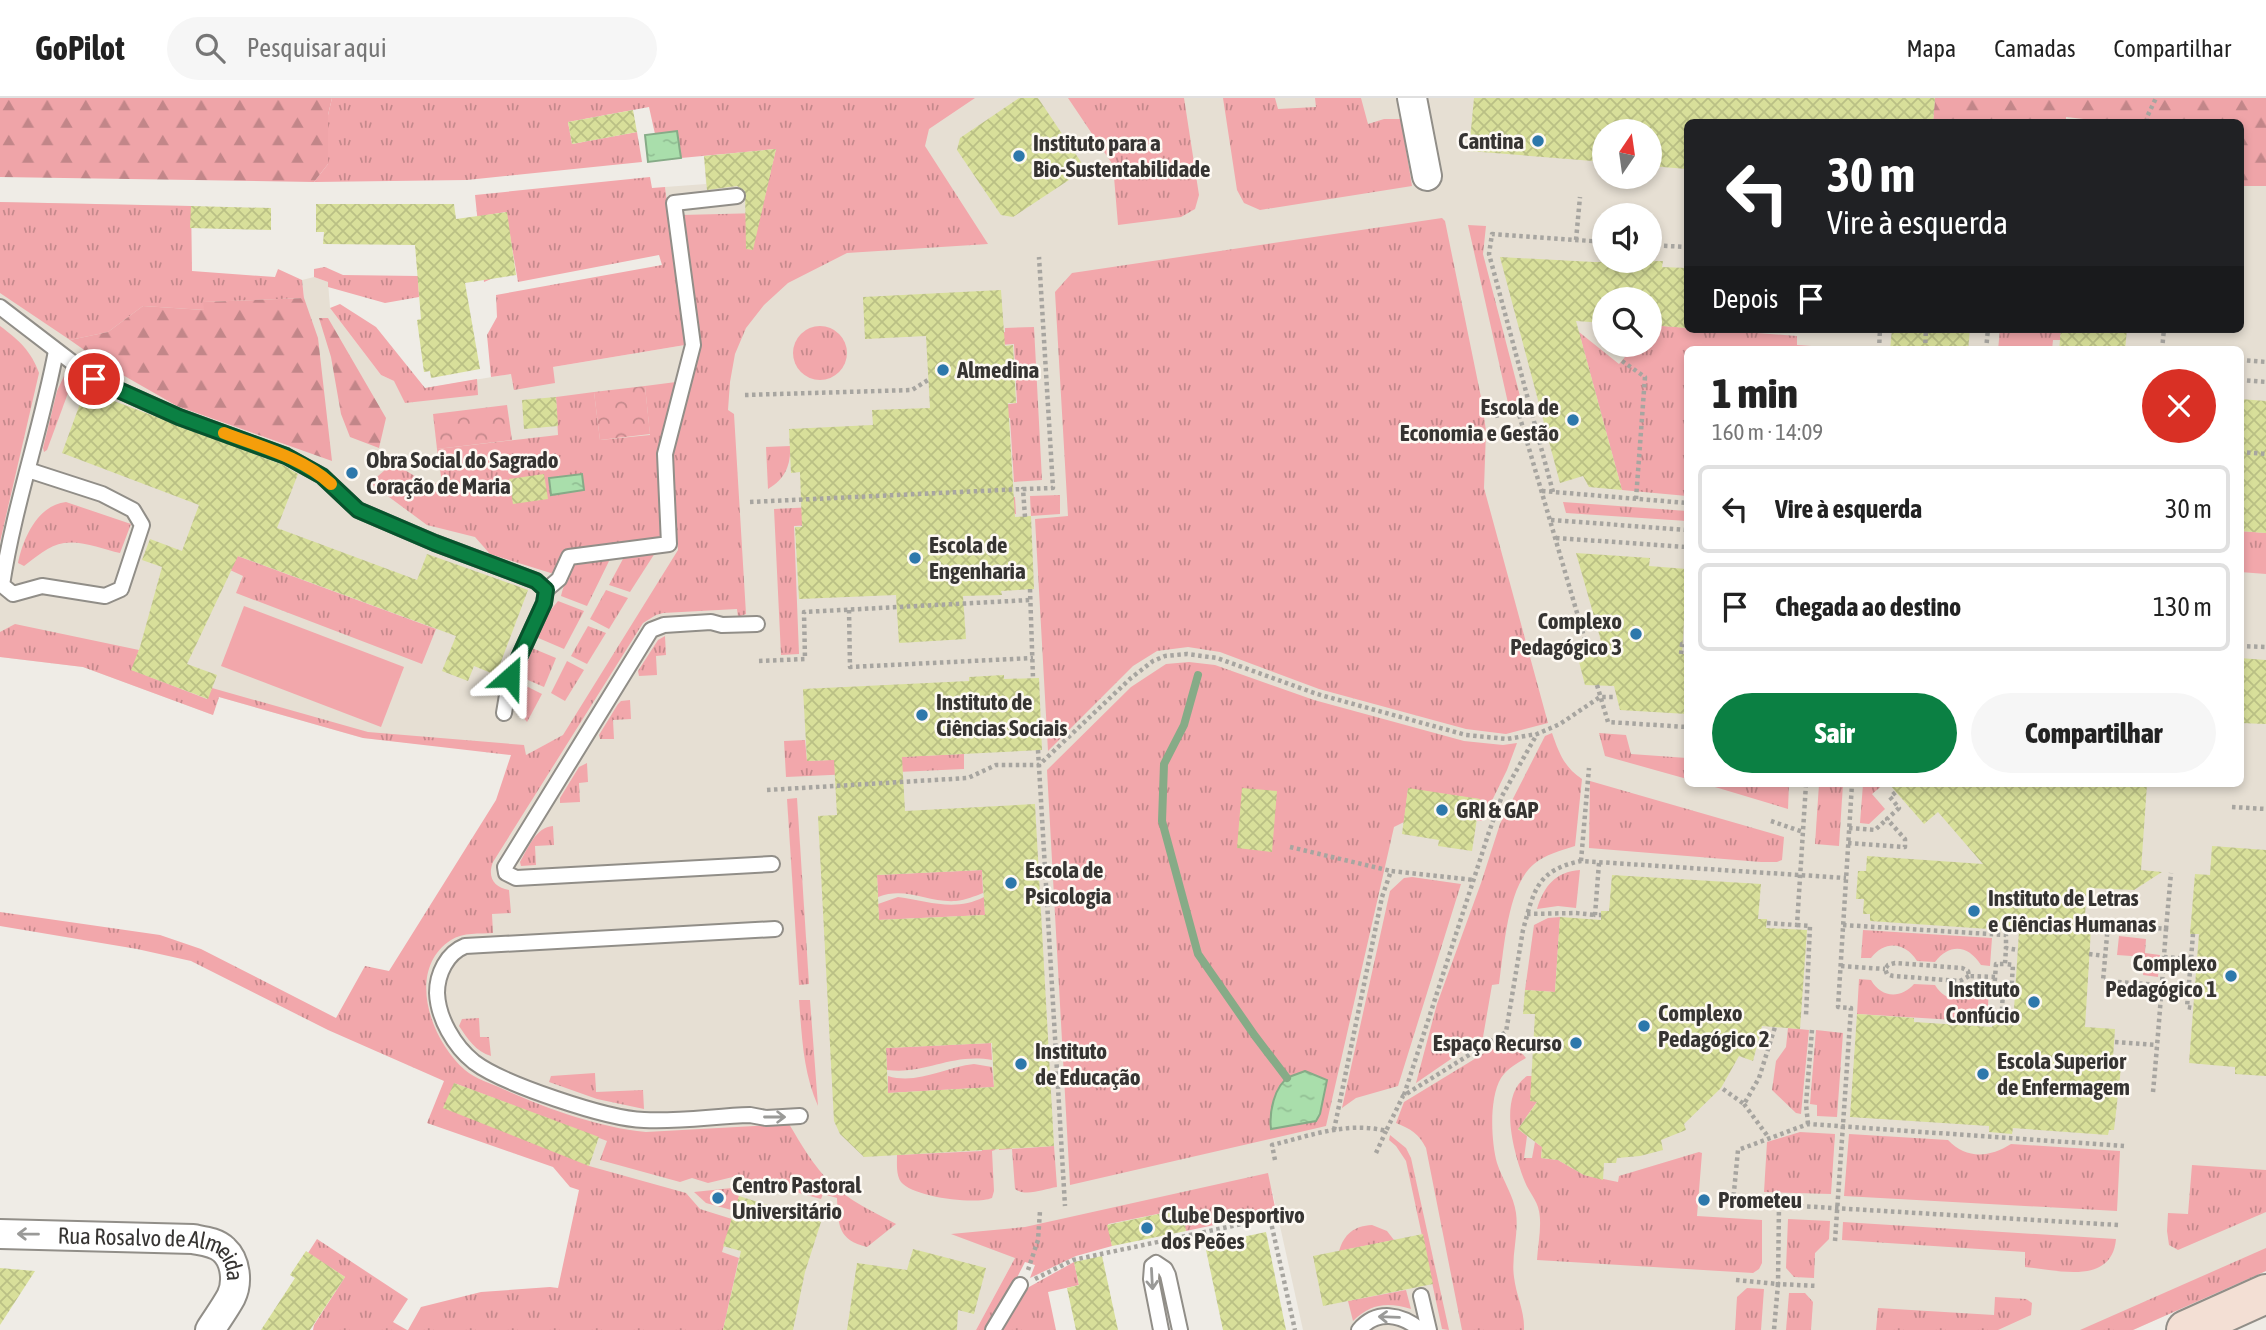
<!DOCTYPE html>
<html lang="pt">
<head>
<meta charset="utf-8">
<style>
	body { margin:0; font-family:"Asap Condensed",sans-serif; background:#f6f6f6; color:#222; height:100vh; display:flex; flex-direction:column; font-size:26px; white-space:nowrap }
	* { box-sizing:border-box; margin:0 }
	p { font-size:23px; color:#767676 }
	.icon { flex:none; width:38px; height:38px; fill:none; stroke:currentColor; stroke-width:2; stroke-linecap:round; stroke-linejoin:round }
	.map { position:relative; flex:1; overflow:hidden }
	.sheet { position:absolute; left:1684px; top:248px; width:560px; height:441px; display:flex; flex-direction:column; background:#fff; border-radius:10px; box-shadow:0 4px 10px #0003 }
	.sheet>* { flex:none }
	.guide { position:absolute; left:1684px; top:21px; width:560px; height:214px; border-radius:10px; box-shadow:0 4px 10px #0003; background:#202124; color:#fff; overflow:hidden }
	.needle { width:46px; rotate:13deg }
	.tools { position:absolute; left:1592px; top:21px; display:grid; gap:14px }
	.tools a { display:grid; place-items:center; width:70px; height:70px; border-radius:50%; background:#fff; box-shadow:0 4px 10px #0003; font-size:35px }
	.pin { position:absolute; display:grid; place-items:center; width:60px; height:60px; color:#fff; margin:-30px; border:4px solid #fff; border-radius:50%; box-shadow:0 2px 7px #0007 }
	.me { position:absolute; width:77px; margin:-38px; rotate:25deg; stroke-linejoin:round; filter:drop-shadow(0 0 5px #0008) }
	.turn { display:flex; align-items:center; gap:24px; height:147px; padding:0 28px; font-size:32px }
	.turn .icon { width:91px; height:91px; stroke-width:2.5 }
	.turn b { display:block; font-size:49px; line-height:60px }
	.then { display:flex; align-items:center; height:66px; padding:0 28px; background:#0003; gap:14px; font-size:26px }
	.round { display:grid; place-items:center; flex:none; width:74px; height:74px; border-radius:37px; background:#f6f6f6 }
	.head { display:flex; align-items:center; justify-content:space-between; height:119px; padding:0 28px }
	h1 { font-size:42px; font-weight:800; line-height:52px }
	.button { display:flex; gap:14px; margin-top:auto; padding:14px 28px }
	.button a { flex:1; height:80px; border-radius:42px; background:#0b8043; color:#fff; font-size:28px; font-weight:800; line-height:80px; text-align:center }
	.button a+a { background:#f6f6f6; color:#222 }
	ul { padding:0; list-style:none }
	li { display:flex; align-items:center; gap:21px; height:88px; margin:0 14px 10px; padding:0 14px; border:4px solid #e0e0e0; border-radius:10px }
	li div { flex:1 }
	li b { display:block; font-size:26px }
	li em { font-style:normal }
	header { display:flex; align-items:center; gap:42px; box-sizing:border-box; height:98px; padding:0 35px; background:#fff; border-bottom:2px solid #e0e0e0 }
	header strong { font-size:33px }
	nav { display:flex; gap:38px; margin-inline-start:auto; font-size:24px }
	.search { width:490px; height:63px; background:#f6f6f6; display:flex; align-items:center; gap:18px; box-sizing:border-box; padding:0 24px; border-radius:38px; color:#767676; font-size:26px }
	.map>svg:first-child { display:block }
	.built { fill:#e6dfd3; fill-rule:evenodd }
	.grass { fill:url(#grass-tufts) }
	.forest { fill:url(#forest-firs) }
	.park { fill:url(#park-crowns) }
	.pitch { fill:#f2a7ab }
	.water { fill:url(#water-ripples); stroke:#86ab87; stroke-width:2 }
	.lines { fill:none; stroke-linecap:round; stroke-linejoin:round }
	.stream { stroke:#86ab87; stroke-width:8 }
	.building { fill:url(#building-cross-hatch); fill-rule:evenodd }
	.service-casing { stroke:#918e88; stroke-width:18 }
	.minor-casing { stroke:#918e88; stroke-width:32 }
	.secondary-casing { stroke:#918e88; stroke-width:42 }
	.path { stroke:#a7a5a0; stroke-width:4.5; stroke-dasharray:3.5 3.5; stroke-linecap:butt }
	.service { stroke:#fff; stroke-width:14 }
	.minor { stroke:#fff; stroke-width:28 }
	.secondary { stroke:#f3dfd4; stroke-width:38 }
	.oneway { stroke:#9a9a98 }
	.route-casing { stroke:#07532c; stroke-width:18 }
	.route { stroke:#0b8043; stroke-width:12 }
	.slow { stroke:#f59e0b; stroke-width:12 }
	.poi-dot { fill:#2d78ab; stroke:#fdf9f3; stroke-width:2.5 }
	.labels { text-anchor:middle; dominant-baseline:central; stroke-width:5; stroke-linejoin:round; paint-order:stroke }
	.poi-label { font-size:23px; font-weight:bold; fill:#363432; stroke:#fdf9f3; text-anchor:start }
	.street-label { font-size:23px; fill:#363432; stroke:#fdf9f3 }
</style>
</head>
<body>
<header>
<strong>GoPilot</strong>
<div class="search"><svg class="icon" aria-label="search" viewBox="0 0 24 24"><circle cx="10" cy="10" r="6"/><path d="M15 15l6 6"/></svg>Pesquisar aqui</div>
<nav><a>Mapa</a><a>Camadas</a><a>Compartilhar</a></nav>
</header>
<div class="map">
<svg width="2266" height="1232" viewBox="0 0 2266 1232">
	<defs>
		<pattern id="grass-tufts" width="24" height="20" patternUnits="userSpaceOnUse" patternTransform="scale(1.75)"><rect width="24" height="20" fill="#f2a7ab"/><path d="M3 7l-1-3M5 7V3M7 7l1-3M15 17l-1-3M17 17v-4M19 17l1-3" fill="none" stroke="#c5898c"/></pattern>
		<pattern id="forest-firs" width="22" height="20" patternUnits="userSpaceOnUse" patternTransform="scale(1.75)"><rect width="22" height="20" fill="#efa4a8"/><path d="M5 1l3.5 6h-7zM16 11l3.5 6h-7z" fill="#c28689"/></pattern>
		<pattern id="park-crowns" width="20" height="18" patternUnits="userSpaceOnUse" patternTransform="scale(1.75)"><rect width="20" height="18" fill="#f2a7ab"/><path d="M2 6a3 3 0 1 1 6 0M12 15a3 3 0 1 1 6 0" fill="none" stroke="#c5898c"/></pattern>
		<pattern id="water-ripples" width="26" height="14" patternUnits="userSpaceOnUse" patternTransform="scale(1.75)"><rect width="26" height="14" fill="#a9deab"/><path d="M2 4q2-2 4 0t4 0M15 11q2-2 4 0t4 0" fill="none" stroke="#92bf94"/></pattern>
		<pattern id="building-cross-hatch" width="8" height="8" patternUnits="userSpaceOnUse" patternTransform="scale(1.75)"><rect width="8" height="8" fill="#d8df9a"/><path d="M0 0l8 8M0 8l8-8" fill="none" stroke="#bac085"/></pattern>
	</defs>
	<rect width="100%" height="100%" fill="#efece6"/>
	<path class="built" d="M787 0H2266V1173L2133 1232H1303L1272 1092 1053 1138 1041 1169 1015 1160 976 1232H681L589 1068 443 1010 454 985 608 1043 614 1036 374 940 562 638 526 657 363 640 219 599 213 617 83 569 0 559V104L191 108 192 194 304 199 302 182 314 179 328 184 330 210 381 277 414 292 685 247 665 89 706 86 704 58 776 51ZM1687 24H2240V231H1687ZM1605 33H1650V79H1605ZM1605 117H1650V163H1605ZM1605 201H1650V247H1605ZM1687 252H2240V686H1687Z"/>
	<g class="grass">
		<path d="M332 0H975L929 31 925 48 988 146 847 155 788 185 764 207 746 230 735 256 730 284 728 312 734 316 746 516 738 519 737 511 663 515 656 517 643 525 493 764C487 779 494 790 509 792L511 815 492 816 493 835C480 836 463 834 451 842 405 872 431 943 465 972 476 981 490 985 503 991 548 1011 597 1029 646 1034L789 1026C801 1046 814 1069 831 1085 849 1103 874 1114 896 1126L867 1149C838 1142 838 1127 837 1100L823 1096 821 1101 737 1078 708 1085 692 1080 680 1084 600 1062 607 1043 454 985 589 1068 686 1095 700 1111 732 1121 722 1154 739 1160 723 1232H408L421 1209 481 1194 550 1189 558 1190 579 1092 570 1089 553 1069 427 1025 444 983 328 932 191 863 137 851 0 828V814L160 837 201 851 336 920 365 868 389 873 496 702 511 657 363 640 219 599 213 617 83 569 0 559V534L15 526 139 552 132 572 207 601 212 590 368 634 524 647 526 657 563 637 678 452 671 359 699 250 681 117 761 115 776 51 681 60 677 33 655 36 649 9 568 24 572 46 637 34 642 64 467 82 314 84 328 66V17Z"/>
		<polygon points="1068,0 1184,0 1199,97 1195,111 1181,119 1118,127 1113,67"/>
		<polygon points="1223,0 1275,0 1278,11 1316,9 1315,0 1361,0 1368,26 1384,21 1401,21 1412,88 1260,112 1244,105 1237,92"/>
		<polygon points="650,79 652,90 665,89 685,247 553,269 555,285 514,292 511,276 491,279 487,237 497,219 496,197 662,167 659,157 518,184 506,114 481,118 491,181 484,184 475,97"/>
		<polygon points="0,104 191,108 192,173 275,179 278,171 302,182 304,200 204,204 204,212 143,208 108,234 70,242 0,195"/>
		<polygon points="1442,120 1445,123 1482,304 1486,333 1484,390 1548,625 1506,636 1466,631 1319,591 1220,554 1188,549 1157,553 1133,568 1048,653 1035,421 1068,418 1055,194 1072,175"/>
		<polygon points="1468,127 1486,128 1483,156 1521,302 1508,305"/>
		<polygon points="325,169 343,177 418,178 419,199 385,205 328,189 328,184 314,179 314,171"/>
		<polygon points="340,206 376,229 425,290 477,281 478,297 405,305 394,283 381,277 330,210"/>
		<polygon points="1650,227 1797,238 1797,247 1869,252 1687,252 1687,398 1622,392 1579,234 1619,266 1625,259 1611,247 1650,247"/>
		<path d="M0 228C19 242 31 253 39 275L0 444Z"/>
		<circle cx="820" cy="255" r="27"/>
		<polygon points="1034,229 1042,382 1014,384 1010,320 1002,319 1002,307 1017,305 1014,246 999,247 998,235 1005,234 1005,230"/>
		<polygon points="2000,231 2061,231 2060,242 2053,242 2052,252 1998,252"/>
		<polygon points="64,278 70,280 68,295 47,352 44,354 43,350 57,293"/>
		<polygon points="676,284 664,441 564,453 554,476 490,456 475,439 427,427 370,385 393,365 428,386 442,385 437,351 558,337 556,299 594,294 600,342 650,337 645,288"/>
		<path d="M790 348C791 367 785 381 768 391L766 349Z"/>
		<polygon points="1060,397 1060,416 1031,418 1030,398"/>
		<polygon points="1015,399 1016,416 794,428 799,556 781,557 774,411"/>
		<path d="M66 404 131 426 120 455C103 451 81 442 64 445 49 447 35 460 24 468L18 465C23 440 38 407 66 404Z"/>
		<polygon points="1563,404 1687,413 1687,423 1566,415"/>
		<polygon points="2240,433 2266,435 2266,476 2240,474"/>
		<polygon points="655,455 630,494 609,487 624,459"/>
		<polygon points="235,457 436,531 422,566 236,495 243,478 230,472"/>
		<path d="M611 459 587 508 561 498C573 458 571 464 611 459Z"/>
		<polygon points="606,492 628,500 609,531 590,521"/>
		<polygon points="558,503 584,513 564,551 536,539 545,519"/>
		<polygon points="588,528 606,535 587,566 571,558"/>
		<polygon points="665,538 666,557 656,558 657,577 639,578 638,573 658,542"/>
		<polygon points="532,550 556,560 544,589 521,579"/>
		<polygon points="567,563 584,572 565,603 551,595"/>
		<polygon points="1189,564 1215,567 1314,602 1464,643 1503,647 1517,645 1507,672 1482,723 1477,723 1479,701 1408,691 1404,724 1394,729 1326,1028 1070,1087 1047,672 1131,589 1166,566"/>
		<polygon points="518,584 542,596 527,624 517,611"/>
		<polygon points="630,602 631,621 613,622 614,641 600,641 599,637 618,606 621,603"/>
		<path d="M1552 635C1559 655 1564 669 1582 681L1575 748C1560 753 1546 756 1534 766 1507 788 1504 853 1499 886L1492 887 1483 939 1416 985 1437 906 1481 785 1500 726 1545 638Z"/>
		<polygon points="1599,635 1626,637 1631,656 1687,660 1687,681 1605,658"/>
		<polygon points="805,642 807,663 964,656 964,671 786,679 784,643"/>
		<polygon points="587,665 588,684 579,685 580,704 560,705 560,700 579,669"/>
		<polygon points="1590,683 1784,739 1782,762 1777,764 1761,764 1589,750"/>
		<polygon points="1705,686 1789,686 1788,711"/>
		<polygon points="1819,686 1843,686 1839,748 1815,746"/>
		<polygon points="1863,686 1884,686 1872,696 1885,711 1869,726 1860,725"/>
		<polygon points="797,700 809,886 799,887 787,701"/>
		<path d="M553 728 554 747 535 748 536 767 521 768 520 764C528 750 536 729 553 728Z"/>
		<path d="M982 772 983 795C975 798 966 802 956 803 928 805 906 788 878 799L877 777Z"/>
		<path d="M1580 772 1576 810 1558 808 1537 811C1544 788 1555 774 1580 772Z"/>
		<polygon points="1412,779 1461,786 1398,988 1356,1000 1342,1010 1390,793 1404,780"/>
		<path d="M898 799C928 803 955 814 984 799L985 817 879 822 878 806Z"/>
		<polygon points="1560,819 1555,894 1525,892 1534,827 1548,820"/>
		<path d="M1863 832 1992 840 1990 868 1981 867C1968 847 1950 845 1935 864L1917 863C1905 844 1885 842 1871 860H1861Z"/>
		<polygon points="2119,838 2146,841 2145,855 2160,857 2158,879 2143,877 2145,859 2117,857"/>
		<path d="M1859 881 1871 882C1881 900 1901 901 1914 886L1935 887C1945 904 1965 906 1978 890L1989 891 1987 924 1857 916Z"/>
		<path d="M799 902H810L818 1008C803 974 802 939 799 902Z"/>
		<path d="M479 920 480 939H489L491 958C476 954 467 940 459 928L462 921Z"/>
		<polygon points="1788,930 1809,932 1801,1016 1796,1015 1772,992 1776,963 1786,949"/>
		<polygon points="1816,932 1843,935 1837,1019 1817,1018 1817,1007 1810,1006"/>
		<path d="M991 945 992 962C950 955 926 977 887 972L886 950Z"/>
		<path d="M1491 951 1520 953 1526 960C1517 965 1507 971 1501 980 1489 1000 1491 1043 1497 1065 1502 1081 1514 1098 1516 1115 1519 1136 1511 1158 1514 1179 1516 1197 1525 1214 1524 1232H1462L1426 1050C1419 1036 1411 1031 1396 1025L1404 1004Z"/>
		<path d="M974 966 992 969 994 989 888 995V978C917 987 945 969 974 966Z"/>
		<polygon points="595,975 596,994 643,992 644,1011 597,1001 549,984 551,978"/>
		<path d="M1527 978H1535L1545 992 1518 1031 1527 1038 1524 1060H1532L1535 1044 1542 1049 1541 1060 1558 1062 1584 1077 1618 1084 1619 1078 1699 1054 1702 1055 1697 1118 1762 1122V1165L1759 1171 1753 1175 1537 1162C1538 1146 1542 1128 1539 1113 1537 1102 1529 1094 1525 1084 1514 1056 1497 998 1527 978Z"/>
		<path d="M992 995 995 1052 992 1053 994 1093 992 1100C975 1107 913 1099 901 1084 896 1077 897 1066 897 1057L982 1053 979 996Z"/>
		<path d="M996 995H1009L1012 1051 1054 1048 1057 1089C1044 1091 1026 1099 1015 1091L1012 1051 999 1052Z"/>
		<polygon points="1800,1034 1835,1036 1831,1096 1764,1094 1767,1044"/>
		<path d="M1849 1036 1948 1042C1966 1061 1989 1060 2011 1046L2120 1053 2117 1113 1844 1098Z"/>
		<polygon points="1390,1037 1406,1050 1411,1060 1449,1232 1442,1231 1406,1063 1396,1048 1389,1042"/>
		<polygon points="2192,1067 2266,1072 2266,1114 2178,1152 2169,1147 2167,1133 2168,1115 2188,1116"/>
		<polygon points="1268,1075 1276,1114 1186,1133 1182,1111 1108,1126 1112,1148 1076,1158 1030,1180 1035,1167 1025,1164 1003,1207 985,1232 976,1232 1015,1160 951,1136 1025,1129"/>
		<polygon points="732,1090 739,1098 735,1113 706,1105 694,1094"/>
		<polygon points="1788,1121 1830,1123 1829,1141 1815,1155 1814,1180 1794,1179 1786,1170"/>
		<path d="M1843 1124 2116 1141C2112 1188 2057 1172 2025 1169V1154L1842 1142Z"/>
		<path d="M1372 1127 1387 1133 1394 1142 1339 1153C1344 1136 1354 1128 1372 1127Z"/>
		<polygon points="317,1141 408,1201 393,1224 407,1232 313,1232 314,1227 345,1179 308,1155"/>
		<polygon points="2266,1150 2266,1173 2133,1232 2080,1232"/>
		<polygon points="1074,1164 1079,1187 1048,1194 1056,1232 1002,1232 1029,1189"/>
		<polygon points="1747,1190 1764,1191 1761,1232 1735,1232 1737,1199"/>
		<path d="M1406 1192 1411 1211C1388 1204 1371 1205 1353 1223L1348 1203Z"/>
		<polygon points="1789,1195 1805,1195 1813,1204 1811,1232 1786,1232"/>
		<polygon points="1995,1199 2026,1201 2032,1205 2031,1217 1998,1232 1876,1232 1878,1210 1994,1217"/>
	</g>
	<g class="forest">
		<polygon points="0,0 332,0 328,17 328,66 314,84 0,79"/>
		<polygon points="1935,0 2266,0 2266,88 2240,88 2240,24 2110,24 2066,19 2066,24 1933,24"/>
		<polygon points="304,200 318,240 332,363 177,308 107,268 70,242 108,234 143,208 204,212 203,204"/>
		<polygon points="319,220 328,220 386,320 379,350 350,339 341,316 331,259"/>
	</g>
	<g class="park">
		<polygon points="645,288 650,336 600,342 594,294"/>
		<polygon points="507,307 512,342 437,351 433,316"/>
	</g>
	<polygon class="pitch" points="244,508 404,569 381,629 221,568"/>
	<g class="water">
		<polygon points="677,33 681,60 648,64 645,37"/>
		<polygon points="582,376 584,392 551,397 549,380"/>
		<path d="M1305 973 1327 982 1320 1016 1316 1023 1271 1031C1269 1015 1274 988 1289 979 1294 977 1300 975 1305 973Z"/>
	</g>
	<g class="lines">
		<polyline class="stream" points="1198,577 1184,627 1164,666 1162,723 1198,856 1255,938 1287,980"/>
	</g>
	<g class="building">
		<polygon points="1019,0 1038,0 1081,64 1078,76 1013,119 1001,117 957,52 960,40"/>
		<polygon points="1474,0 1935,0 1933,24 1687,24 1687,71 1650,68 1650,33 1605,33 1605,64 1469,53"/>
		<polygon points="633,12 637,34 572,46 568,24"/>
		<polygon points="776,51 753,152 746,151 745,93 737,88 707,92 704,58"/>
		<polygon points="316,106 454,106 456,121 507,114 516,177 465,185 480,271 431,280 430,273 424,274 417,222 421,221 415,147 323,146 324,134 316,134"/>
		<polygon points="191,108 271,110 271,132 190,130"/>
		<polygon points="1500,159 1594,164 1663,163 1662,169 1687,170 1687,230 1650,227 1650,201 1605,201 1605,225 1576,223 1622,392 1589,389 1583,378 1560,385"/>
		<polygon points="1001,192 1005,248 1013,247 1016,305 1008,305 1015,419 1031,418 1034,491 1001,493 1002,497 963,498 966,541 899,545 896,497 799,501 795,429 802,429 800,374 791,375 789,331 873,327 872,312 930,310 926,238 865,241 863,199"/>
		<polygon points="1892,231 1970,231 1968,252 1890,252"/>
		<polygon points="2061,231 2127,231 2125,252 2059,252"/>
		<polygon points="85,292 283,367 298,376 277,430 417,482 427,456 528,492 496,577 474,568 468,583 442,573 456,538 238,458 187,566 217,577 208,601 131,572 140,549 162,469 142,462 150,441 182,453 199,407 62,355"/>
		<polygon points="556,299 558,328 524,331 522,302"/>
		<polygon points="2240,301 2266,303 2266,435 2240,433"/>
		<polygon points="544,376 548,401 513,406 509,381"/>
		<polygon points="1576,455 1650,460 1649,468 1687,471 1682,556 1687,556 1687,616 1620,612 1614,588 1585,587 1575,548 1603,550"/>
		<polygon points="2240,560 2266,562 2266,626 2240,625"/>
		<path d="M1004 577V581L1039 580 1042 652 902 659 905 713 1035 706 1054 1048 864 1059 840 1036 834 1023 818 718 837 717 834 662 807 663 803 591 969 583V579ZM982 772 985 817 879 822 877 777ZM992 945 994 989 888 995 886 950Z"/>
		<polygon points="1889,686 2147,686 2141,772 2162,774 2134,792 2087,790 2084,831 2091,831 2085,929 2115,931 2113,960 2122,961 2114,1032 2109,1032 2108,1037 2013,1030 2012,1036 1989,1034 1989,1028 1850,1019 1857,916 1914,920 1914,924 1992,929 1993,925 2013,927 2019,833 1870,823 1870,816 1863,816 1864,801 1856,801 1858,773 1866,773 1867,758 1983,766 1938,714 1924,726"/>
		<polygon points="1242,690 1277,693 1272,754 1237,750"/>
		<polygon points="1408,690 1480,701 1472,753 1438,748 1439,742 1402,736"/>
		<polygon points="2212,748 2266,752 2266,978 2235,976 2235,969 2189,965 2199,836 2190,836 2195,776 2210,777"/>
		<polygon points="1612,777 1761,786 1758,821 1767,821 1766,830 1807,832 1800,931 1762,928 1753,963 1739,958 1721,990 1684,1026 1686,1032 1661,1042 1663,1052 1640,1058 1617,1060 1616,1065 1604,1065 1603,1082 1584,1077 1558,1062 1541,1060 1542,1049 1518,1031 1537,1004 1530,1003 1535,916 1523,916 1525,892 1555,894 1560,819 1601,822 1601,813 1609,813"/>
		<polygon points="454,985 599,1039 589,1068 443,1010"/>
		<polygon points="739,1098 821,1124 805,1174 793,1232 723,1232 741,1153 723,1148"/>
		<polygon points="1182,1111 1186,1133 1112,1148 1107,1127"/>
		<polygon points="1266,1134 1286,1232 1223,1232 1205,1147"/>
		<polygon points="1423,1136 1433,1186 1323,1208 1313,1158"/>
		<polygon points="913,1151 986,1170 974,1216 958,1212 957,1232 847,1232 857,1165 907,1172"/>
		<polygon points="306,1153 345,1179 310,1232 261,1232 295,1180 290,1177"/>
		<polygon points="1102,1158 1118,1232 1076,1232 1067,1190 1079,1187 1074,1164"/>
		<polygon points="0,1170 35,1173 0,1227"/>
	</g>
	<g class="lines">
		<defs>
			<g id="service">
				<polyline points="0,209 94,281 179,319 286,358 322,378 358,412 435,445 536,483 546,492 544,505 510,579 504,615"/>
				<path d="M28 372 102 396 133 412 142 427 121 491 105 498 42 488 13 496 2 487C14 408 41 332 56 253"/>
				<polyline points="546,492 559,481 569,459 669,446 665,356 693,247 674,105 737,98"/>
				<polyline points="757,526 722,527 711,524 664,527 651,532 505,769 506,775 516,780 772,766"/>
				<path d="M775 831 465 848C447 855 437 876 437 895 438 920 454 948 474 964 503 986 607 1021 644 1022 679 1024 715 1018 750 1017L766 1020 800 1018"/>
				<polyline points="1421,1198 1429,1232"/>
				<polyline points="993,1232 1020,1187"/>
				<polyline points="1161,1232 1151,1181 1152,1168 1156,1165 1165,1171 1168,1177 1180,1232"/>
				<path d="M1359 1232C1377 1211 1401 1216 1421 1232"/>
			</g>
			<g id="minor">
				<polyline points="1412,0 1427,78"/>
				<path id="s1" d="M0 1136 193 1141C203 1143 216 1144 224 1152 236 1163 238 1185 231 1199 225 1210 217 1221 210 1232"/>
			</g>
			<polyline id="secondary" points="2186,1232 2266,1196"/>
		</defs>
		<use href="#service" class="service-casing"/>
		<use href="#minor" class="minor-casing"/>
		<use href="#secondary" class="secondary-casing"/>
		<g class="path">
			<polyline points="2147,24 2147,19 2156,0"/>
			<polyline points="1576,142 1580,99"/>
			<polyline points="1650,147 1687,149"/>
			<polyline points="1656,155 1656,147"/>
			<polyline points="1879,252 1880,231"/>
			<polyline points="1925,252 1926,231"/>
			<polyline points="1986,252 1988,231"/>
			<polyline points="2162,252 2164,231"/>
			<polyline points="2240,262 2266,264"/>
			<polyline points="1622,263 1645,279 1636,401"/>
			<polyline points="2240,282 2266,284"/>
			<polyline points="745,297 912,292 928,282"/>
			<polyline points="1495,318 1518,313 1587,549"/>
			<polyline points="2240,354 2266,356"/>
			<polyline points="1542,393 1687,405"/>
			<polyline points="1553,394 1489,156 1492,136 1605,144"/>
			<polyline points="750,404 1023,391"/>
			<polyline points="1025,419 1023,391 1053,390 1039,159"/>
			<polyline points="1551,422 1687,432"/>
			<polyline points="1556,440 1687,449"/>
			<polyline points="1030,491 1033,580"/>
			<polyline points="849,512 850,569 1033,560"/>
			<polyline points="2240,548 2266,549"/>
			<polyline points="1681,556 1682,546 1687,546"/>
			<polyline points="759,563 805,561 804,514 1030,502"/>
			<polyline points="1597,587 1608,624 1687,629"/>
			<polyline points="1038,652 1065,1108"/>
			<polyline points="767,692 968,680 996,667 1039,667 1131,580 1153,563 1165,558 1187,556 1217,560 1317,596 1466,637 1507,641 1537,636 1560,626 1600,599 1616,599"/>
			<polyline points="2232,709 2266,711"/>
			<polyline points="1771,723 1803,734"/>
			<polyline points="1849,730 1875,732 1887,721"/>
			<polyline points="1848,745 1905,749 1905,741 1887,721 1899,710 1890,699 1896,694"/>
			<polyline points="1290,749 1391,773"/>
			<polyline points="1581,763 1589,670"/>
			<polyline points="1599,765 1595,817 1601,817"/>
			<polyline points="1527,816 1576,815 1595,817"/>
			<polyline points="1767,825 1797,827 1806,686"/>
			<polyline points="1797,827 1810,828 1806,917"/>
			<polyline points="1843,827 2006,837 2006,850"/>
			<polyline points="2166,831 2171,775"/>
			<polyline points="2089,856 2105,858"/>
			<polyline points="2164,859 2191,861 2193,836"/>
			<polyline points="2191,861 2187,909 2193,910"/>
			<polyline points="1841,868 1885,871"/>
			<polyline points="1969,878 1960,883 1893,878 1887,876 1885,871 1888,867 1895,865 1962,870 1968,873 1969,878 1995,879"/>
			<polyline points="2003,895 1994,895 1996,866 2005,866"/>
			<polyline points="2001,926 2003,895 2011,896 2013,867 2005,866 2006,850 2018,852"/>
			<polyline points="2115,944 2157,947"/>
			<polyline points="1723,991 1744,1006 1759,980 1775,929"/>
			<path d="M2153 994C2158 940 2162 885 2166 831L2108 826 2103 883 2162 887"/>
			<polyline points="1404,997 1489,734 1502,698 1537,636"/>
			<polyline points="1744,1006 1769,1040"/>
			<polyline points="1808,1026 1806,1006 1812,932"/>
			<polyline points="1334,1032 1382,799 1391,773 1474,782"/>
			<polyline points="1376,1055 1386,1033"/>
			<path d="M1275 1062 1272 1047C1309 1038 1348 1023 1386 1033L1403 998 1506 934 1523 832C1534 792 1537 772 1581 763L1846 780"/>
			<polyline points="1779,1107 1778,1186 1817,1188"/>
			<polyline points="2118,1127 1733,1104 1738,1052 1808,1026 2124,1048"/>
			<polyline points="1835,1143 1851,910 1838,909 1852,686"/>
			<polyline points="1028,1172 1038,1142 1040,1113"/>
			<polyline points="1035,1181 1073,1162 1270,1120 1295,1232"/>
			<polyline points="1736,1182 1778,1186 1774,1232"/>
		</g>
		<use href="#service" class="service"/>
		<use href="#minor" class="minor"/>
		<use href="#secondary" class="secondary"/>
	</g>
	<defs><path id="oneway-shaft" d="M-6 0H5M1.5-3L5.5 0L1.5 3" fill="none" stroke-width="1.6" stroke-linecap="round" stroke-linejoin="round" transform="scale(1.75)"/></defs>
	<g class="oneway">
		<use href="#oneway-shaft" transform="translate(775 1019)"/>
		<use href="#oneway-shaft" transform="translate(28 1136) rotate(-179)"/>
		<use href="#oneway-shaft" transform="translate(1152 1181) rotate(87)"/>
		<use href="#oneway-shaft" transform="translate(1389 1219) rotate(-178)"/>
	</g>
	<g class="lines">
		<defs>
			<polyline id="route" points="94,281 179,319 286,358 322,378 358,412 435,445 536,483 546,492 544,505 510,579"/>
		</defs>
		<use href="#route" class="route-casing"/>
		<use href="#route" class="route"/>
		<path class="slow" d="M224 335C260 349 302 359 331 386"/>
	</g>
	<g class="poi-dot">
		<circle cx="1538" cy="43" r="7"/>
		<circle cx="1019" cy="58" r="7"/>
		<circle cx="943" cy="272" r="7"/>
		<circle cx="1573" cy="322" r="7"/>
		<circle cx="352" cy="375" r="7"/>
		<circle cx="915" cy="460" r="7"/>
		<circle cx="1636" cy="536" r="7"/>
		<circle cx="922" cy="617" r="7"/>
		<circle cx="1442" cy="712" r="7"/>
		<circle cx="1011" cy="785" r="7"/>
		<circle cx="1974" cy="813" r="7"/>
		<circle cx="2231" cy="878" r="7"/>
		<circle cx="2034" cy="904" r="7"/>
		<circle cx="1644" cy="928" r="7"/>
		<circle cx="1576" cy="945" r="7"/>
		<circle cx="1021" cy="966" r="7"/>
		<circle cx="1983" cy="976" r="7"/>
		<circle cx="718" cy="1100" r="7"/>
		<circle cx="1704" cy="1102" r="7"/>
		<circle cx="1147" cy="1130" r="7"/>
	</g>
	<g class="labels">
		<g class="poi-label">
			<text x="1524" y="43" text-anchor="end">Cantina</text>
			<text x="1033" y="45">Instituto para a<tspan x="1033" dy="26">Bio-Sustentabilidade</tspan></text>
			<text x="957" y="272">Almedina</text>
			<text x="1559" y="309" text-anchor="end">Escola de<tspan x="1559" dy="26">Economia e Gestão</tspan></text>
			<text x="366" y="362">Obra Social do Sagrado<tspan x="366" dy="26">Coração de Maria</tspan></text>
			<text x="929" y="447">Escola de<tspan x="929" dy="26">Engenharia</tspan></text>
			<text x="1622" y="523" text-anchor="end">Complexo<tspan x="1622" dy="26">Pedagógico 3</tspan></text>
			<text x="936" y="604">Instituto de<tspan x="936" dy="26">Ciências Sociais</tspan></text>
			<text x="1456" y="712">GRI &amp; GAP</text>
			<text x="1025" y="772">Escola de<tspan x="1025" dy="26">Psicologia</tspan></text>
			<text x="1988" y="800">Instituto de Letras<tspan x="1988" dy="26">e Ciências Humanas</tspan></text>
			<text x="2217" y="865" text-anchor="end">Complexo<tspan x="2217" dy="26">Pedagógico 1</tspan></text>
			<text x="2020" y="891" text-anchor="end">Instituto<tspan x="2020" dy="26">Confúcio</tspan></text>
			<text x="1658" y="915">Complexo<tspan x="1658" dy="26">Pedagógico 2</tspan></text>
			<text x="1562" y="945" text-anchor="end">Espaço Recurso</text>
			<text x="1035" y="953">Instituto<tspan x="1035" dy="26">de Educação</tspan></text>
			<text x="1997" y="963">Escola Superior<tspan x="1997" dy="26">de Enfermagem</tspan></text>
			<text x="732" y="1087">Centro Pastoral<tspan x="732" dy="26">Universitário</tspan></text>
			<text x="1718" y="1102">Prometeu</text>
			<text x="1161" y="1117">Clube Desportivo<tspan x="1161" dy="26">dos Peões</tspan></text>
		</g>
		<g class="street-label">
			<text stroke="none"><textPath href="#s1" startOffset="159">Rua Rosalvo de Almeida</textPath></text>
		</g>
	</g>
</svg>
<div class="tools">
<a><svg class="needle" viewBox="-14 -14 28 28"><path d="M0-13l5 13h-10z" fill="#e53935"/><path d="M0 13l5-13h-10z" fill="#767676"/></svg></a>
<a><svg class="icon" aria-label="sound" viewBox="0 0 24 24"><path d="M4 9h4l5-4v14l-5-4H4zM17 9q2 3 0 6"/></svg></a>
<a><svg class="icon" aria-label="search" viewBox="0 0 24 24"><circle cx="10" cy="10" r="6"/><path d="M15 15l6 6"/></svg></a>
</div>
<div class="pin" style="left:94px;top:281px;background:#d93025"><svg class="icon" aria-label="arrive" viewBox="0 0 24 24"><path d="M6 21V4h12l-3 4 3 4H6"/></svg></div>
<svg class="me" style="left:510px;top:579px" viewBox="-20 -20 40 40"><path d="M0-17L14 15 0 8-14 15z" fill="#0b8043" stroke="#fff" stroke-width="4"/></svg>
<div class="guide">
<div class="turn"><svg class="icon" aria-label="left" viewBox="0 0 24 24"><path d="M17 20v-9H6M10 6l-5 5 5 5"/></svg><div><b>30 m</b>Vire à esquerda</div></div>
<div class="then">Depois<svg class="icon" aria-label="arrive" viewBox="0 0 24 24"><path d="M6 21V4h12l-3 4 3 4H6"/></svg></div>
</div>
<section class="sheet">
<div class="head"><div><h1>1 min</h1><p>160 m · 14:09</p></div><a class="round" style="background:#d93025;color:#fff"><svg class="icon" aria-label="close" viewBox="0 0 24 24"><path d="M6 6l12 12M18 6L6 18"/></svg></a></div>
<ul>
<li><svg class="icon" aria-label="left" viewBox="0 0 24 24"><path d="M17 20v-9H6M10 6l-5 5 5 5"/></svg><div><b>Vire à esquerda</b></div><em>30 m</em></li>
<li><svg class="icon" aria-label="arrive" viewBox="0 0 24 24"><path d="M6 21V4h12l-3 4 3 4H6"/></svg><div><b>Chegada ao destino</b></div><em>130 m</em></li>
</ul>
<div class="button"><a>Sair</a><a>Compartilhar</a></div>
</section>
</div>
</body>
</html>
